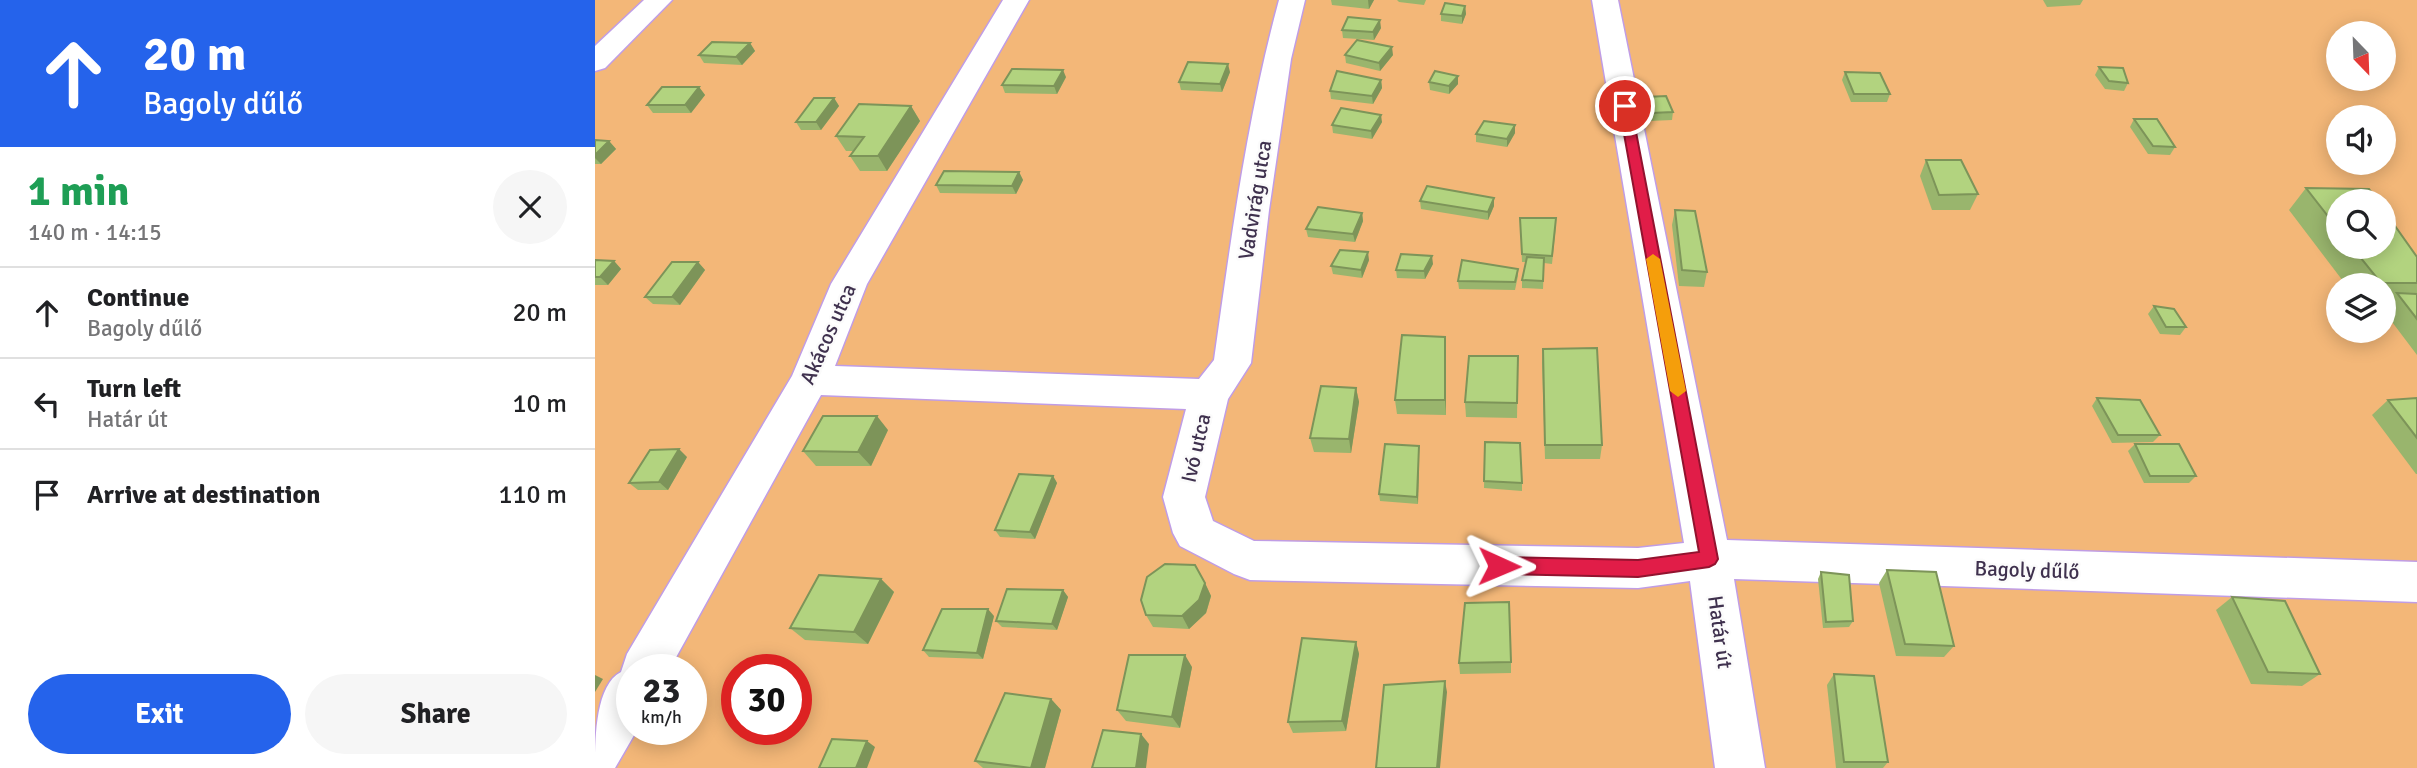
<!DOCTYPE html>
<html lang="en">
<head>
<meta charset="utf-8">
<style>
	body { margin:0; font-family:Signika,sans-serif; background:#f6f6f6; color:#202124; height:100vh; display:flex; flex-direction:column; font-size:26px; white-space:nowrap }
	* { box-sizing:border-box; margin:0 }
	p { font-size:23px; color:#757577 }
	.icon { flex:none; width:38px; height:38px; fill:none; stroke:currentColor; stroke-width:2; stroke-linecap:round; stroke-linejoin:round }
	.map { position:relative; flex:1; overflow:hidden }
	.panel { display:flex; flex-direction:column; background:#fff; width:595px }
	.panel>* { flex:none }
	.banner { background:#2563eb; color:#fff; overflow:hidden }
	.needle { width:46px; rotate:157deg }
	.buttons { position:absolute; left:1731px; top:21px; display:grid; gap:14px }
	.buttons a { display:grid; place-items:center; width:70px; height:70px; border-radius:50%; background:#fff; box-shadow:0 4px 18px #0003; font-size:35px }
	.speed { position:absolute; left:21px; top:654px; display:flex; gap:14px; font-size:35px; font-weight:700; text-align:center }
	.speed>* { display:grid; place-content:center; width:91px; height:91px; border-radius:50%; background:#fff; box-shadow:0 4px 18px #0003; line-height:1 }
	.speed small { font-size:18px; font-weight:400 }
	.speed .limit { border:10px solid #d22; background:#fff; color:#111 }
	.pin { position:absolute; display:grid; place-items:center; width:60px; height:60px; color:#fff; margin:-30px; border:4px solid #fff; border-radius:50%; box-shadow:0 2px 7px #0007 }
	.me { position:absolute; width:77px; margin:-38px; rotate:91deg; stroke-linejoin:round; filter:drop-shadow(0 0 5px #0008) }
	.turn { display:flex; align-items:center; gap:24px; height:147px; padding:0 28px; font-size:32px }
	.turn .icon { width:91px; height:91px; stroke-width:2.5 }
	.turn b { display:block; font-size:49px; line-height:60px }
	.round { display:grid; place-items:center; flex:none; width:74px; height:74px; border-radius:37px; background:#f6f6f6 }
	.overview { display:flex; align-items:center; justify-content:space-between; height:119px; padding:0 28px }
	h1 { font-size:42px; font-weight:700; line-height:52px; color:#1e9e55 }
	.primary-button { display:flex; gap:14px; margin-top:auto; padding:14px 28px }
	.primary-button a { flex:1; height:80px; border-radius:42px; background:#2563eb; color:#fff; font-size:28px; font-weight:700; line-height:80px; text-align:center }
	.primary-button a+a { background:#f6f6f6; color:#202124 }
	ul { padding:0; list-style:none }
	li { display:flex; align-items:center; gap:21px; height:91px; padding:0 28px; border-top:2px solid #e0e0e0 }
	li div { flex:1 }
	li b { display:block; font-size:26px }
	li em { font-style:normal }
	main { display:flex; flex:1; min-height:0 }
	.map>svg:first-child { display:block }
	.green { fill:#f3b778; fill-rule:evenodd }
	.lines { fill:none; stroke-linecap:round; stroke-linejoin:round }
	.street-casing { stroke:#c09de5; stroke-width:3 }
	.street { fill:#fff; fill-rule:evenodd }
	.wall { fill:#99b56d }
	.shaded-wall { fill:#7d9459 }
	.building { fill:#b2d37f; stroke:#7d9459; stroke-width:2 }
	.route { fill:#e11d48; stroke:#92132f; stroke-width:2 }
	.slow { fill:#f59e0b }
	.labels { text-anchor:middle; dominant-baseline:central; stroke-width:5; stroke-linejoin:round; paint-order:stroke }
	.street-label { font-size:21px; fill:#3f314e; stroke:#fbfbfb }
</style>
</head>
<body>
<main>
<section class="panel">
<div class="banner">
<div class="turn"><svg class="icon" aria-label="ahead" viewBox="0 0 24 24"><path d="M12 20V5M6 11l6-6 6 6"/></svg><div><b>20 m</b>Bagoly dűlő</div></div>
</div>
<div class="overview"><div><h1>1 min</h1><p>140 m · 14:15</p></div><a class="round"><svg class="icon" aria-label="close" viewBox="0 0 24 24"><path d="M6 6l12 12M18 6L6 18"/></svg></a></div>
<ul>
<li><svg class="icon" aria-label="ahead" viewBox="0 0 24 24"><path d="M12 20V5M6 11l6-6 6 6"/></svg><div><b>Continue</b><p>Bagoly dűlő</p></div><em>20 m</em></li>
<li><svg class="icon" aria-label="left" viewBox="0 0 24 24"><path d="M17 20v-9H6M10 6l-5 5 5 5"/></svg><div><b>Turn left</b><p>Határ út</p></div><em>10 m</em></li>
<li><svg class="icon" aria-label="arrive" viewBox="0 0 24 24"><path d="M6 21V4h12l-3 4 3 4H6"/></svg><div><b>Arrive at destination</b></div><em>110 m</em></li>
</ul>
<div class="primary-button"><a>Exit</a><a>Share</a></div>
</section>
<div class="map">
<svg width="1822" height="768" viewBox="0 0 1822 768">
	<rect width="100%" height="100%" fill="#e5d0fd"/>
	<path class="green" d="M0 0H1822V768H0ZM1743 33H1788V79H1743ZM1743 117H1788V163H1743ZM1743 201H1788V247H1743ZM1743 285H1788V331H1743ZM37 670H96V730H37ZM142 670H201V730H142Z"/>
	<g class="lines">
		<defs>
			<g id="street">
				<polygon points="49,0 77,0 10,68 0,71 0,46"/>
				<path d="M408 0H434L272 284 240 366 604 379 619 360C636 239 652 118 684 0H710L696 59 674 210 656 363 633 399 610 497 618 521 659 541 1043 548 1089 543 997 0H1023L1132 540 1822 562V602L1139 579 1170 768H1120L1095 581 1043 588 655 580 639 574 585 546 578 533 568 497 591 409 226 395 74 670H37V730H42L20 768H0C0 741 0 685 26 672L32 654 197 376 236 284Z"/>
			</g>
		</defs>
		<use href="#street" class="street-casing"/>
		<use href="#street" class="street"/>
	</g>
	<g class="wall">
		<polygon points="736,0 779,0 774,9 737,5"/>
		<polygon points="802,0 831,0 829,5 804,2"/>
		<polygon points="1448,0 1488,0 1485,5 1452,7"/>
		<polygon points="870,6 871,14 867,24 846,21 846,14"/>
		<polygon points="786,28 779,40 748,38 747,30"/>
		<polygon points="155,43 160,51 147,65 109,63 104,55"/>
		<polygon points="750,55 798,55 785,71 751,63"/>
		<polygon points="1504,67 1533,83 1529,91 1510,89 1500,75"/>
		<polygon points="635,72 627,92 586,90 584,82"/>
		<polygon points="1250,72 1295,94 1292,102 1256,102 1247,80"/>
		<polygon points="863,76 863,84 854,94 835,90 834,82"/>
		<polygon points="471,77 462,94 410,93 407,85"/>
		<polygon points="786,80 787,88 778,104 736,99 735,91"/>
		<polygon points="104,87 110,95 96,113 58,113 52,105"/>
		<polygon points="1051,97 1078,112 1077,120 1055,121 1050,105"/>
		<polygon points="239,98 244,106 226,130 206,130 201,122"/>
		<polygon points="316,106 325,121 292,171 265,171 255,156 258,151 251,151 241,136"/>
		<polygon points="1539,119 1580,147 1575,155 1553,154 1535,127"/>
		<polygon points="787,122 777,139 738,133 737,125"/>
		<polygon points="920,125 920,133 912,147 881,142 881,134"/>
		<polygon points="0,140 14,141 21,149 6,164 0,164"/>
		<polygon points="1331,160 1383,194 1375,210 1337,210 1325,176"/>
		<polygon points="424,172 428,180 421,194 345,193 341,185"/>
		<polygon points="1711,188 1743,201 1743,247 1788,247 1822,257 1822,355 1788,310 1788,307 1792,304 1788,304 1788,285 1751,285 1694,210"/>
		<polygon points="825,201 899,206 893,220 826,209"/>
		<polygon points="1080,210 1112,272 1109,287 1084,286 1077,225"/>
		<polygon points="767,213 768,221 760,242 713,237 711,229"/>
		<polygon points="925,218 961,226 957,264 949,263 948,289 927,288 927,280 931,262 927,262"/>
		<polygon points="0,260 19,261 26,269 13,285 0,285"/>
		<polygon points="774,260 767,278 738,274 736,266"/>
		<polygon points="103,262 110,270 85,305 58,304 50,297"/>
		<polygon points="838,264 830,279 802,278 801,270"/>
		<polygon points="923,269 923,276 920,290 864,289 863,281"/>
		<polygon points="1559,306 1591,327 1585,335 1565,334 1553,314"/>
		<polygon points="850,337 851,415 802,414 800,400"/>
		<polygon points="948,349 1007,445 1005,459 950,459 947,363"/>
		<polygon points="923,356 922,418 871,417 870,402"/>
		<polygon points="761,388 764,402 756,453 719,452 715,438"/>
		<polygon points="1502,398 1565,435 1558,442 1517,443 1497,406"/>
		<polygon points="1822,398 1822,474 1821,474 1777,415 1793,400"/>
		<polygon points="293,430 276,466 221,466 208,451"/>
		<polygon points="890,442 927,483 927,491 889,488"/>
		<polygon points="1540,444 1601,476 1594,483 1549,483 1533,451"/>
		<polygon points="824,453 823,504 785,501 784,494"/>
		<polygon points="92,457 73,490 43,490 34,483"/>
		<polygon points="458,476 462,483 440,539 405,537 400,530"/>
		<polygon points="1292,570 1359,646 1349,657 1301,656 1284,583"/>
		<polygon points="1226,572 1258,621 1254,627 1228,628 1223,579"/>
		<polygon points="286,579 299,592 273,644 210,640 195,628"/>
		<polygon points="610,583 616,596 611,613 594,629 558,627 551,615"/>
		<polygon points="468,590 473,597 462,630 407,627 401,621"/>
		<polygon points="1637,597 1725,674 1707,686 1656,684 1621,610"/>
		<polygon points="399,616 388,659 334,657 328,650"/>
		<polygon points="761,642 764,654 751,731 698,733 693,722"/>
		<polygon points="916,662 916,673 865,674 864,663"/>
		<polygon points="597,667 585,728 531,721 522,710"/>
		<polygon points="1239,674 1293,762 1288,768 1241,768 1232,685"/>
		<polygon points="456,699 466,710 450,768 388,768 380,761"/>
	</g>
	<g class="shaded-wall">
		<polygon points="773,0 779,0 774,9"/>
		<polygon points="870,6 871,14 867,24 867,16"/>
		<polygon points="785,20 786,28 779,40 778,32"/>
		<polygon points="155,43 160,51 147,65 141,57"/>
		<polygon points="797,47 798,55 785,71 784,63"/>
		<polygon points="633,64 635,72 627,92 625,84"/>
		<polygon points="468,70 471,77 462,94 459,86"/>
		<polygon points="863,76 863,84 854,94 854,86"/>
		<polygon points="786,80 787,88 778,104 777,96"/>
		<polygon points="104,87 110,95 96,113 90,105"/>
		<polygon points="239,98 244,106 226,130 221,122"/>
		<polygon points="316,106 325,121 292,171 283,156"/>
		<polygon points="786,115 787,122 777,139 776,131"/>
		<polygon points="920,125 920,133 912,147 912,139"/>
		<polygon points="14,141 21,149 6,164 0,158 0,155"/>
		<polygon points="424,172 428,180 421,194 417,186"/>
		<polygon points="899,198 899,206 893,220 893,212"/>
		<polygon points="767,213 768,221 760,242 758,234"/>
		<polygon points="773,252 774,260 767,278 766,270"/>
		<polygon points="837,256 838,264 830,279 829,271"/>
		<polygon points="19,261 26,269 13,285 5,277"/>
		<polygon points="103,262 110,270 85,305 77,297"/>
		<polygon points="850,337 851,352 851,415 850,400"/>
		<polygon points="761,388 764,402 756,453 754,439"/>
		<polygon points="282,416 293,430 276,466 263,452"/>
		<polygon points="824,446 824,453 823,504 822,497"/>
		<polygon points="84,449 92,457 73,490 64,482"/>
		<polygon points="458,476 462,483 440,539 435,532"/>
		<polygon points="286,579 299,592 273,644 259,632"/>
		<polygon points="610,583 616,596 611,613 594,629 587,616"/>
		<polygon points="468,590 473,597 462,630 457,624"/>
		<polygon points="393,609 399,616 388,659 382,653"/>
		<polygon points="761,642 764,654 751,731 747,721"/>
		<polygon points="590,655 597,667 585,728 577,717"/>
		<polygon points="0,675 8,679 0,692"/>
		<polygon points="850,681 852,692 845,768 842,768"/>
		<polygon points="456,699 466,710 450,768 436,768"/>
		<polygon points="546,734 554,744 551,768 541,768"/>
		<polygon points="272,741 280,747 272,768 261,768"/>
	</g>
	<g class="building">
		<polygon points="850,3 870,6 867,16 846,14"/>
		<polygon points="753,17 785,20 778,32 747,30"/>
		<polygon points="762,40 797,47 784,63 750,55"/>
		<polygon points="117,42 155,43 141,57 104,55"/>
		<polygon points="593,62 633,64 625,84 584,82"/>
		<polygon points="1504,67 1528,68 1533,83 1514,81"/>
		<polygon points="417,69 468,70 459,86 407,85"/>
		<polygon points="742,71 786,80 777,96 735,91"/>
		<polygon points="840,71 863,76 854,86 834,82"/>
		<polygon points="1250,72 1285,73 1295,94 1259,94"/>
		<polygon points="67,87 104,87 90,105 52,105"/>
		<polygon points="1071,96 1078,112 1056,113 1051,97"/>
		<polygon points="219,98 239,98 221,122 201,122"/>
		<polygon points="264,104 316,106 283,156 255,156 269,137 241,136"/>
		<polygon points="746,108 786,115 776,131 737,125"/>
		<polygon points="1539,119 1562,119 1580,147 1558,146"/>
		<polygon points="889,121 920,125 912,139 881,134"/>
		<polygon points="0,140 14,141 0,155"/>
		<polygon points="1331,160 1366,160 1383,194 1344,195"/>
		<polygon points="349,171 424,172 417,186 341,185"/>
		<polygon points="832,186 899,198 893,212 825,201"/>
		<polygon points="1711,188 1774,189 1783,201 1743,201 1743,229"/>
		<polygon points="723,207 767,213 758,234 711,229"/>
		<polygon points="1788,209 1822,257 1822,283 1786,283 1757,247 1788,247"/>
		<polygon points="1080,210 1100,211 1112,272 1087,270"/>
		<polygon points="925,218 961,218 957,256 927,254"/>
		<polygon points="745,250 773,252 766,270 736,266"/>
		<polygon points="806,254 837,256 829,271 801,270"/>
		<polygon points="932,257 949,258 948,281 927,280"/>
		<polygon points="0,260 19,261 5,277 0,277"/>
		<polygon points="867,260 923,269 920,282 863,281"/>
		<polygon points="77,262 103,262 77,297 50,297"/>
		<polygon points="1802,293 1822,294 1822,319"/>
		<polygon points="1559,306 1579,309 1591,327 1571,327"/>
		<polygon points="807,335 850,337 850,400 800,400"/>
		<polygon points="1002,348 1007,445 950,445 948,349"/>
		<polygon points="874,356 923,356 922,403 870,402"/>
		<polygon points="726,386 761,388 754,439 715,438"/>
		<polygon points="1502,398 1545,400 1565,435 1523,435"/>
		<polygon points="1822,398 1822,438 1793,400"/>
		<polygon points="228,416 282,416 263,452 208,451"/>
		<polygon points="890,442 925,443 927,483 889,481"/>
		<polygon points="790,444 824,446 822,497 784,494"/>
		<polygon points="1540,444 1584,444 1601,476 1555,476"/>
		<polygon points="84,449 64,482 34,483 55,450"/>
		<polygon points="424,474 458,476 435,532 400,530"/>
		<polygon points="570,564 600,565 610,583 604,600 587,616 551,615 546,600 552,577"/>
		<polygon points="1292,570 1341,572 1359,646 1310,644"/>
		<polygon points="1226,572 1254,575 1258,621 1231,622"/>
		<polygon points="224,575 286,579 259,632 195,628"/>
		<polygon points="412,589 468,590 457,624 401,621"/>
		<polygon points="1637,597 1690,601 1725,674 1673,672"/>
		<polygon points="914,602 916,662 864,663 870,603"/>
		<polygon points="347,609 393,609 382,653 328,650"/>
		<polygon points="707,638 761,642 747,721 693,722"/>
		<polygon points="534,655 590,655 577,717 522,710"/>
		<polygon points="1239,674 1279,676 1293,762 1249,762"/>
		<polygon points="850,681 842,768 781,768 789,685"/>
		<polygon points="410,693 456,699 436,768 380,761"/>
		<polygon points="508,730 546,734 541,768 497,768"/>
		<polygon points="237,739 272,741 261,768 224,768"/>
	</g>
	<polygon class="route" points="1030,103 1036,106 1123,559 1120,564 1114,567 1043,577 904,574 898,571 895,566 898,560 904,557 1043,560 1104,552 1024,106"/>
	<polygon class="slow" points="1058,254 1065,259 1091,391 1083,397 1075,391 1051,259"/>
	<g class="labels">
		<g class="street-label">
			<text transform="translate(660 200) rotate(-81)">Vadvirág utca</text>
			<text transform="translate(233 334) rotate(-66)">Akácos utca</text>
			<text transform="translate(601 448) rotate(-77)">Ivó utca</text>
			<text transform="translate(1432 570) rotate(2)">Bagoly dűlő</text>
			<text transform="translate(1125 632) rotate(82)">Határ út</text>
		</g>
	</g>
</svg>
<div class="buttons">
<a><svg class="needle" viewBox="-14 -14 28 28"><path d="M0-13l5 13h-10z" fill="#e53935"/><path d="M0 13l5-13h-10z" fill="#757577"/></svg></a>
<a><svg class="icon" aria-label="sound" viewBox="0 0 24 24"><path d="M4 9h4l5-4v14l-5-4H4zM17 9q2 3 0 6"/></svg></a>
<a><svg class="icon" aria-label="search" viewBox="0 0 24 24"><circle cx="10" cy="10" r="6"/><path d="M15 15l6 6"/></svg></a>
<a><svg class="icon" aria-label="layers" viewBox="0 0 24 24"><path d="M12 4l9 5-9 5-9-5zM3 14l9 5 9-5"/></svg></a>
</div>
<div class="speed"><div>23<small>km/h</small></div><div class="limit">30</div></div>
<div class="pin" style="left:1030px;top:106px;background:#d93025"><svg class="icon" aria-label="arrive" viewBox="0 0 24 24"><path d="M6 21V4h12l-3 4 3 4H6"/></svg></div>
<svg class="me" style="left:904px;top:566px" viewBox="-20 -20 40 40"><path d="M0-17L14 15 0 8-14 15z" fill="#e11d48" stroke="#fff" stroke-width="4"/></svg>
</div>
</main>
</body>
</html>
